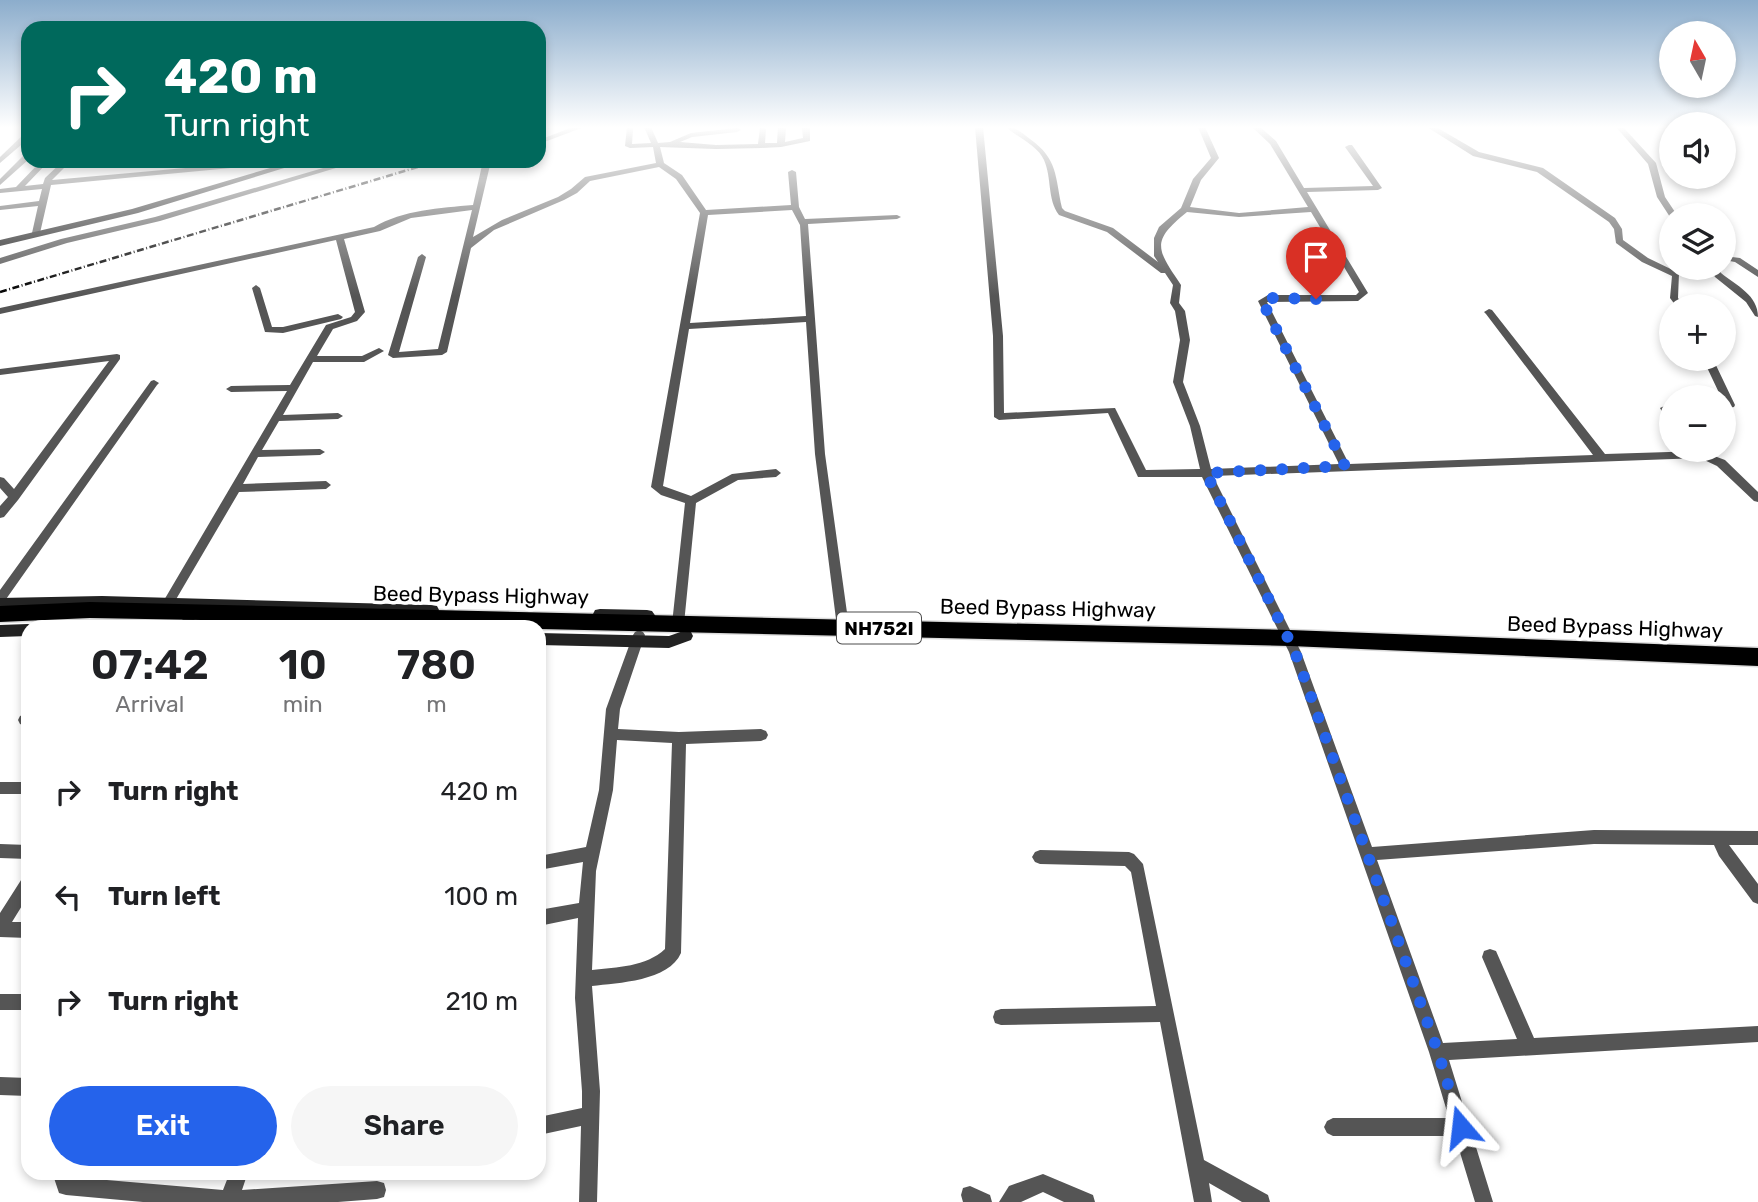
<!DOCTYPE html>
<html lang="en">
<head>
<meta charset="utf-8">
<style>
	body { margin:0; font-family:Rubik,sans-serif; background:#f6f6f6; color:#202124; height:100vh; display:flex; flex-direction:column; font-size:26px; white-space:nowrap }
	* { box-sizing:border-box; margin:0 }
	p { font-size:23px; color:#757577 }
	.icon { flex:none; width:38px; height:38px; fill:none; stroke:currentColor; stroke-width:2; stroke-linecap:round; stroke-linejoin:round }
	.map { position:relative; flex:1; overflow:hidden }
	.panel { position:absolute; left:21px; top:620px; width:525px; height:560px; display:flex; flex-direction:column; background:#fff; border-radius:21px; box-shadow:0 4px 10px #0003 }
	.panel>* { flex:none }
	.top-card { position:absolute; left:21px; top:21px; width:525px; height:147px; border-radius:21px; box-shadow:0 4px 10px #0003; background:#00695c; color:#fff; overflow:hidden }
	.needle { width:46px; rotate:351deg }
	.controls { position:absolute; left:1659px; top:21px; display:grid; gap:14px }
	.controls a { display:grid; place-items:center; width:77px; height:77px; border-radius:50%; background:#fff; box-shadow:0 4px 10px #0003; font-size:35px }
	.pin { position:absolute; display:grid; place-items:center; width:60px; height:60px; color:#fff; margin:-72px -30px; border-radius:50% 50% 50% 0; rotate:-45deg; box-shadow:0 0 7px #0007 }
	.pin .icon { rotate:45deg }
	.me { position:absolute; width:77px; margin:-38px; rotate:343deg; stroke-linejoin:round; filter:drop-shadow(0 0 5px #0008) }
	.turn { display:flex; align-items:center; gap:24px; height:147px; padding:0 28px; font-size:32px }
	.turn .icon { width:91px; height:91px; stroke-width:2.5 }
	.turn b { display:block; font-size:49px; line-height:60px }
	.eta { display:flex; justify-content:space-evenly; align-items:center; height:119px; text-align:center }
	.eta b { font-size:42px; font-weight:600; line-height:49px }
	.action { display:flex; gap:14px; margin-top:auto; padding:14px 28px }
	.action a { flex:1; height:80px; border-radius:42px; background:#2563eb; color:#fff; font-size:28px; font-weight:600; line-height:80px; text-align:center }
	.action a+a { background:#f6f6f6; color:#202124 }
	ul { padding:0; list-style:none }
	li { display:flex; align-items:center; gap:21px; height:105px; padding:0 28px }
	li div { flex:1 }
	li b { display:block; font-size:26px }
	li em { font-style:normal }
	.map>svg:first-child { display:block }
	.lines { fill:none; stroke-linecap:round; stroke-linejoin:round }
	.highway-casing { stroke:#dbdbdb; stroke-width:3 }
	.street { fill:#555; fill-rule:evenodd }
	.secondary { fill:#222; fill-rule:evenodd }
	.highway { fill:#000; fill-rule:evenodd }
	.rail { stroke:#000; stroke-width:2.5; stroke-dasharray:7 2.5 1 2.5; stroke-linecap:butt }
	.route { stroke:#2563eb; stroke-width:12; stroke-dasharray:0 21.6 }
	.labels { text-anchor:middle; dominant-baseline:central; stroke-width:7; stroke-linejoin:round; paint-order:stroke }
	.shield { fill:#fff; stroke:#4c4c4c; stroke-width:2 }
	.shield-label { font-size:19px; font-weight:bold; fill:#000 }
	.street-label { font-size:21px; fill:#000; stroke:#fff }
</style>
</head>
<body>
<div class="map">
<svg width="1758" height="1202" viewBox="0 0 1758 1202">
	<rect width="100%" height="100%" fill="#fff"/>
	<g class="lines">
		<defs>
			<polygon id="highway" points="90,602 1290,630 1758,648 1758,666 1290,646 539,629 539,626 90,618 0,622 0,606"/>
		</defs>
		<use href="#highway" class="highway-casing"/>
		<g class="street">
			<polygon points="573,127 584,127 539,144 539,140"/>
			<path d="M627 127 633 129 632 144 651 143 644 127H651L658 143 670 142 691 133 737 128 741 130 737 132 692 137 680 142 716 145 758 144 760 127 766 129 765 143H777L778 127H786L785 142 803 138 802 127H810V141L781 147 761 148 716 149 660 147 664 163 682 175 706 210 791 205 788 172 792 170 796 172 799 207 805 219 897 215 901 217 897 219 808 224 825 454 849 627 847 630H839L837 627 815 454 806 322 689 329 663 486 691 496 732 474 776 469 781 473 776 477 738 480 696 503 684 624 682 627H674L672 624 685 503 661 495 651 487 700 213 676 179 659 167 590 181 577 193 564 200 494 230 471 248 447 352 442 355 393 358 388 355 418 257 422 254 426 257 399 352 438 349 472 210 411 218 380 231 344 239 365 312 357 321 333 329 317 356H362L379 348 384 351 364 362H313L283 415 338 413 343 416 338 419 279 421 262 450 320 449 325 452 320 455 258 457 243 484 326 481 331 485 326 489 239 492 168 613H160L158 610 160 607 287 391 231 392 226 389 231 386 290 385 326 325 351 317 355 312 336 240 0 314V308L374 227C403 210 440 208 473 205L483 161H491L473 237 502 220 558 197 571 189 585 177 656 163 653 147 630 148 625 146ZM792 210 800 225 806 316 690 323 708 215Z"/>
			<path d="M975 127H983L1003 336 1004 413 1115 408 1146 470 1200 469 1190 426 1173 382 1180 340 1175 311 1170 303 1173 285 1165 273H1161L1107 232 1059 215C1047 199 1052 178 1044 160 1038 146 1017 137 1006 127 1016 127 1022 133 1030 139 1058 159 1055 176 1062 208L1065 211 1113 228 1158 262 1154 256V238L1159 227 1181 208 1193 179 1211 158 1198 127H1205L1219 158 1201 180 1190 207 1239 213 1308 207 1270 144 1252 127H1260L1276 141 1304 188 1373 186 1345 147 1349 145H1352L1382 188 1378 190 1307 192 1368 293 1358 301 1267 302 1349 464 1593 455 1486 314 1484 312 1489 309 1492 310 1605 454 1701 451 1725 460 1758 492V502L1754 501 1717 466 1700 458 1213 476 1301 652 1372 847 1594 830 1758 831V845H1729L1758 884V904L1753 902 1719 856 1714 845 1594 844 1377 860 1443 1043 1517 1039 1482 957 1484 951 1490 949 1496 951 1534 1038 1758 1026V1042L1449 1060 1493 1202H1475L1455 1136H1333L1327 1133 1324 1127 1327 1121 1333 1118H1449L1429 1052 1289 652 1202 477H1138L1108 413 999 420 994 417 993 336ZM1187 212 1239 217 1311 212 1359 292 1356 295H1268L1258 301 1339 464 1211 469 1200 426 1183 382 1190 340 1185 311 1179 303 1181 285C1157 249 1150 242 1187 212Z"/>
			<polygon points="1427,127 1436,127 1479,152 1543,168 1615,218 1622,229 1623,240 1648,258 1679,273 1678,298 1684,306 1676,306 1670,298 1672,276 1642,262 1616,243 1614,229 1609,222 1537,172 1473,156"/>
			<polygon points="1616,127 1623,127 1656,163 1665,197 1677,215 1670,217 1657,197 1648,164"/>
			<polygon points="25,133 28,133 28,139 0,163 0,157"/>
			<polygon points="25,154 28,154 28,160 0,185 0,179"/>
			<polygon points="41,161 49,161 25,186 43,184 45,178 63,161 71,161 52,180 252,162 256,164 252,166 51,185 40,233 36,235 32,233 38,206 0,210 0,206 39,201 42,189 0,193 0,189 16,187"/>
			<polygon points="347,161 359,161 160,221 67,243 0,264 0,258 61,239 155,217"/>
			<polygon points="1724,256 1740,258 1758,270 1758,277 1735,262 1724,260"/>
			<path d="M1710 268H1718L1721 273C1737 286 1758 295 1758 317L1755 316 1746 302 1715 277Z"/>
			<polygon points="256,285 260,288 272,327 283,327 338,314 343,317 341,319 283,333 265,332 252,288"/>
			<polygon points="117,354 120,355 120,359 18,500 4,517 0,518 0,506 8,497 0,488 0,477 4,478 14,489 109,361 0,375 0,369"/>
			<polygon points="1703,359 1713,359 1735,405 1734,407 1724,409 1724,397 1721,397"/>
			<polygon points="154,380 159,383 157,385 4,602 0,604 0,590 151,381"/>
			<polygon points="1671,403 1671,421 1667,420 1660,408"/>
			<polygon points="193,608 197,610 199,613 190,626 178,626 189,610"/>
			<path d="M639 630 643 632 645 635 620 709 618 729 679 732 761 729 766 731 768 735 766 739 761 741 686 744 681 953C669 981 618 983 592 986L600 1091 597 1202H579L581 1126 539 1135V1117L582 1108V1091L575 998 578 918 539 926V910L579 903 583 862 539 870V856L586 847 599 790 606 709 633 635 635 632ZM617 740 672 743 665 949C646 967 617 967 592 970L596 871 613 790Z"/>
			<polygon points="25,714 28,715 28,727 20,724 18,720 20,716"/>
			<rect x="0" y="782" width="28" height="12"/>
			<polygon points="0,844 28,845 28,859 0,858"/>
			<polygon points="1040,850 1129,852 1134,854 1143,864 1204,1160 1268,1195 1270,1202 1242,1202 1209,1183 1212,1202 1194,1202 1160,1022 1001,1025 995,1023 993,1017 995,1011 1001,1009 1156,1006 1131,872 1125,866 1040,864 1035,862 1032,857 1035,852"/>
			<polygon points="28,875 28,896 12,922 28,922 28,938 0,937 0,913 23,877"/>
			<rect x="0" y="994" width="28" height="16"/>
			<polygon points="0,1077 28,1078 28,1096 0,1095"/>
			<polygon points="52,1172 70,1172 72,1177 223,1190 230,1172 248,1172 242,1190 377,1181 384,1183 386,1190 384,1197 377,1199 338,1202 143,1202 66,1195 59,1193"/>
			<polygon points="1043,1174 1093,1195 1095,1202 1064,1202 1043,1192 1021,1202 999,1202 1009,1186"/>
			<polygon points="970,1186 990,1195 992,1202 963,1202 961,1195 963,1188"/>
		</g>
		<g class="secondary">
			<polygon points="294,161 307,161 138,213 0,246 0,240 132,209"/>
			<polygon points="102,596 432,605 437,606 439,610 437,614 432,615 102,606 0,608 0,598"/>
			<path d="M600 609 647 610 652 611 661 624 659 628C651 631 648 627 643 620L595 618 593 614 595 610Z"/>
			<polygon points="28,624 33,626 28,626 28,636 0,637 0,625"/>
			<polygon points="686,630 691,632 693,636 691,640 669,648 539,645 539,633 669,636"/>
		</g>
		<use href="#highway" class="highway"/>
		<g class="rail">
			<polyline points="539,131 550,127"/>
			<polyline points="0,292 438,161"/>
		</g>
	</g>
	<linearGradient id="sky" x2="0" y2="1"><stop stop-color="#8cadcc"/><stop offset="0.43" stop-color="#fff"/><stop offset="1" stop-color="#fff" stop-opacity="0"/></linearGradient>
	<rect width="1758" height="296" fill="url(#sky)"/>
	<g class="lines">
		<polyline class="route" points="1316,299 1268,298 1262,301 1345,466 1206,473 1295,652 1438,1052 1461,1127"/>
	</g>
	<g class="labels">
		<rect class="shield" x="837" y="612.5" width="84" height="31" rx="5"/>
		<g class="shield-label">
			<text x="879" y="628">NH752I</text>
		</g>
		<g class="street-label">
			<text transform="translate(481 595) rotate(1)">Beed Bypass Highway</text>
			<text transform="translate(1048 608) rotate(1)">Beed Bypass Highway</text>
			<text transform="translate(1615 627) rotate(2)">Beed Bypass Highway</text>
		</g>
	</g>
</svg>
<div class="controls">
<a><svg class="needle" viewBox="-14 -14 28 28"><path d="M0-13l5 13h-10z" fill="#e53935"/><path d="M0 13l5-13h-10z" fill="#757577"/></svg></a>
<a><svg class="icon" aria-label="sound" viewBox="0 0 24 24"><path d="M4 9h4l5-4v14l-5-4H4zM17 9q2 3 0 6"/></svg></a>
<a><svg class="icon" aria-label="layers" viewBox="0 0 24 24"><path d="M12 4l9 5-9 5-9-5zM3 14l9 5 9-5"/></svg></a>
<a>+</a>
<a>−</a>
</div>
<div class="pin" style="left:1316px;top:299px;background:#d93025"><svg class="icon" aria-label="arrive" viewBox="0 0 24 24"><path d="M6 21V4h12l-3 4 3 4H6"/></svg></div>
<svg class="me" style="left:1461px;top:1127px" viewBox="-20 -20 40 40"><path d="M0-17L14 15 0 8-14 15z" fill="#2563eb" stroke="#fff" stroke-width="4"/></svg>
<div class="top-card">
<div class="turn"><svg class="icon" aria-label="right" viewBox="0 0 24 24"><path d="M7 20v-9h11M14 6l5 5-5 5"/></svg><div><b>420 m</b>Turn right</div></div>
</div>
<section class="panel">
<div class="eta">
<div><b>07:42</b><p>Arrival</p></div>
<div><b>10</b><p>min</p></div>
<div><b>780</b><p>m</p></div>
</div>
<ul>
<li><svg class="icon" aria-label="right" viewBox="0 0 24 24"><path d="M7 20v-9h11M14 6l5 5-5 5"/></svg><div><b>Turn right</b></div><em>420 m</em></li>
<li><svg class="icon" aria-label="left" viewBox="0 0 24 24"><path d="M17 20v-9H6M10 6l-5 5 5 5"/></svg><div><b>Turn left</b></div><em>100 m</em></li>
<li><svg class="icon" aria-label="right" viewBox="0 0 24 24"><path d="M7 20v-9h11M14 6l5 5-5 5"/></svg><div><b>Turn right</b></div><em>210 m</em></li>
</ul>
<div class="action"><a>Exit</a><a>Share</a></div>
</section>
</div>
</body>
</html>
